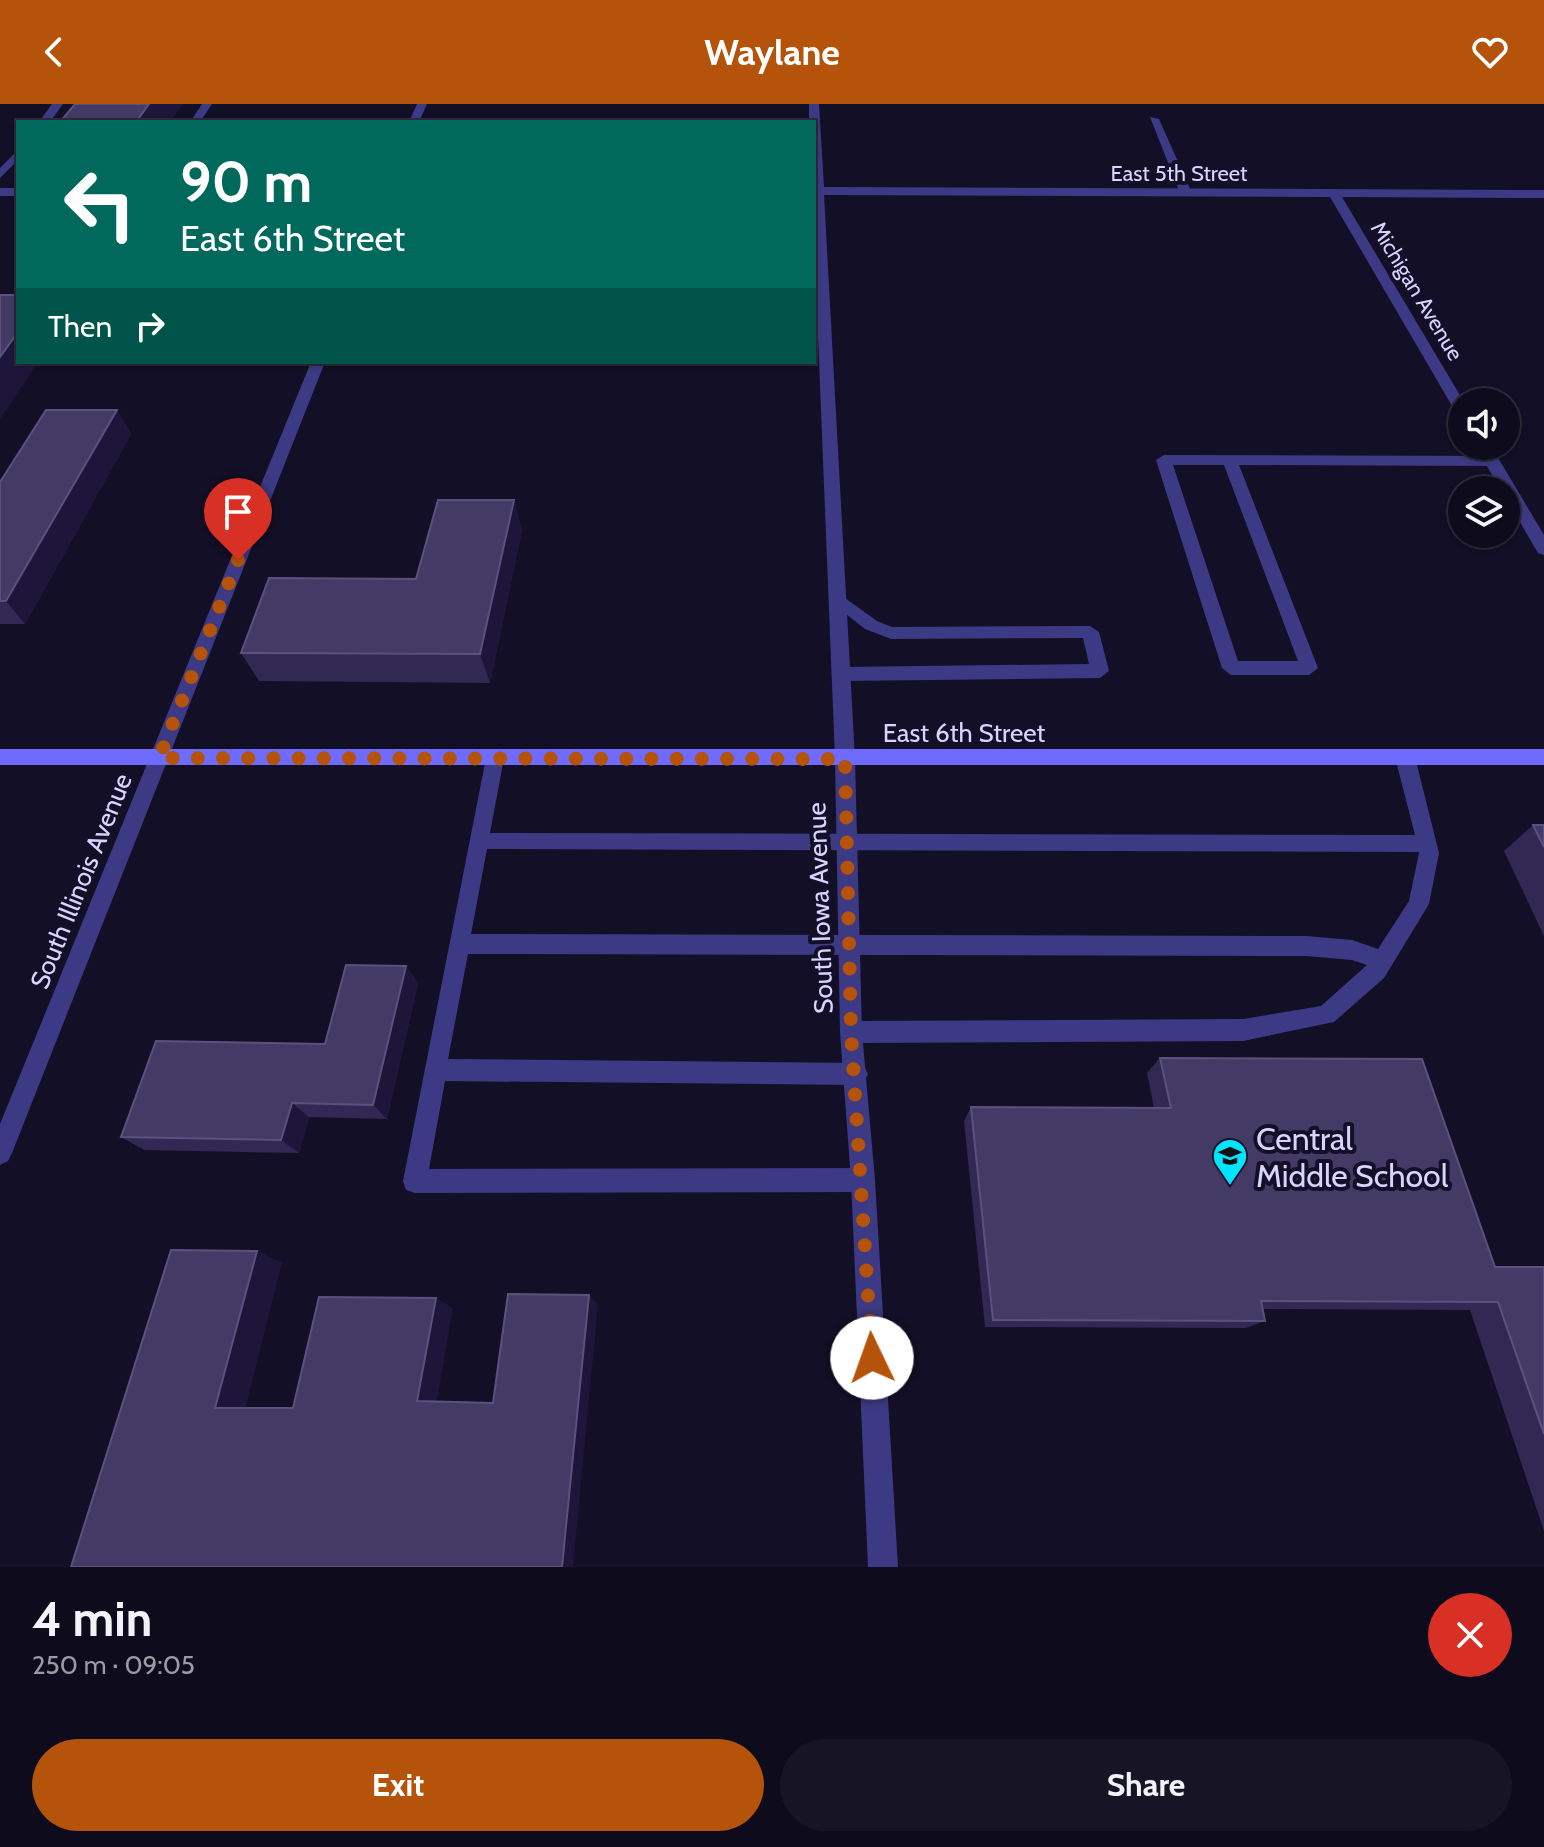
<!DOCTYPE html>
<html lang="en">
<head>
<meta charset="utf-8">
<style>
	body { margin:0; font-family:Cabin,sans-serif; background:#171425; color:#f1f3f6; height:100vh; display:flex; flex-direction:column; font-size:30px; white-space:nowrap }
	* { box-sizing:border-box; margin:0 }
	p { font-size:26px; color:#9b9ba3 }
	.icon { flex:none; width:44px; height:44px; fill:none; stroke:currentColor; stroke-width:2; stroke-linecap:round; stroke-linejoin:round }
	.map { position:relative; height:1463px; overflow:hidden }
	.details { display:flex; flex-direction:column; background:#0e0b1c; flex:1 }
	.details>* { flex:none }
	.hud { position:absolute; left:16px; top:16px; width:800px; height:244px; border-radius:0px; box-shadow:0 2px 6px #0004,0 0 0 2px #2e2b3b; background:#00695c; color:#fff; overflow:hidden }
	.fabs { position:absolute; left:1448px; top:284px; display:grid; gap:16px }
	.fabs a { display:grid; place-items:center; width:72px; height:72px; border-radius:50%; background:#0e0b1c; box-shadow:0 2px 6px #0004,0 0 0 2px #2e2b3b; font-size:40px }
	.pin { position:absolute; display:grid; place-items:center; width:68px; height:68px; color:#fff; margin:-82px -34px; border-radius:50% 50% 50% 0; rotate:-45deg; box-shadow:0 0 8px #0007 }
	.pin .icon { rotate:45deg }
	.me { position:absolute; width:88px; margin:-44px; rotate:357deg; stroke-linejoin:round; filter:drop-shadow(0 0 6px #0008) }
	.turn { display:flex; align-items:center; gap:28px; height:168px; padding:0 32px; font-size:36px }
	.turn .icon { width:104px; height:104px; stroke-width:2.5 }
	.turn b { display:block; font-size:56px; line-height:68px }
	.then { display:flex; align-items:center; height:76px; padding:0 32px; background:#0003; gap:16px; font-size:30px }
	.round { display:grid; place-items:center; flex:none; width:84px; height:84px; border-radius:42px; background:#171425 }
	.summary { display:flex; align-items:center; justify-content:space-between; height:136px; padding:0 32px }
	h1 { font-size:48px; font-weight:800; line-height:60px }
	.primary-button { display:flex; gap:16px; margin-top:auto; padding:16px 32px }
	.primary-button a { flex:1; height:92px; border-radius:48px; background:#b45309; color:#fff; font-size:32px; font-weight:800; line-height:92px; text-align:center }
	.primary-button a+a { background:#171425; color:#f1f3f6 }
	header { display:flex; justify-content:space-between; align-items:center; height:104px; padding:0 32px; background:#b45309; color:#fff; font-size:36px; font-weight:800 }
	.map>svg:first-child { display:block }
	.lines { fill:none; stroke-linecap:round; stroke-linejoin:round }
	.lane { fill:#3d3a85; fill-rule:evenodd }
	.street { fill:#3d3a85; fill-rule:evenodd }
	.secondary { fill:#6f6bff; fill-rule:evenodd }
	.wall { fill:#312854 }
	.shaded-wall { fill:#1d163a }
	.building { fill:#433a66; stroke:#5a527e; stroke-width:2 }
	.route { stroke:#b45309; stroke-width:14; stroke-dasharray:0 25.2 }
	.labels { text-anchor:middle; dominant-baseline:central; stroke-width:8; stroke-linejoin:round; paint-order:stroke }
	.far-street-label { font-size:22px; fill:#d9d4ff; stroke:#130f26 }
	.street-label { font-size:26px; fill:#d9d4ff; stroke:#130f26 }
	.near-poi-label { font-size:32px; fill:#d9d4ff; stroke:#130f26; text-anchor:start }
</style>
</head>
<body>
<header><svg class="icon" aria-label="back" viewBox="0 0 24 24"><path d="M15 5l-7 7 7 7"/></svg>Waylane<svg class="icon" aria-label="heart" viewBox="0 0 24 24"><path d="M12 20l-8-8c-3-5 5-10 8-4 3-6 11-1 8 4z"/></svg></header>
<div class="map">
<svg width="1544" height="1463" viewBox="0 0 1544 1463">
	<rect width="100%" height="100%" fill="#130f26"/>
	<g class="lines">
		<g class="lane">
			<polygon points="202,0 212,0 200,18 190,18"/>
			<polygon points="1150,13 1159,15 1192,89 1190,92 1180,89"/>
			<path d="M1164 351 1492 352 1500 357 1492 362 1239 361 1318 564 1309 571H1231L1222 564 1156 356ZM1173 361H1224L1298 557H1238Z"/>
			<polygon points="838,489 877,517 892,523 1090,522 1099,528 1109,567 1100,574 841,577 832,570 841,563 1089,560 1083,534 891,535 865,525 832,499 829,495 832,491"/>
			<path d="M1405 645 1412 648 1415 653 1439 749 1429 800 1384 874 1334 918 1243 937 851 939 843 935 840 928 843 921 851 917 1243 915 1321 902 1367 861 1352 856 1306 852 468 850 448 955 856 959 864 962 868 970 864 978 856 981 445 977 429 1065 863 1064 872 1067 875 1076 872 1085 863 1088 415 1089 406 1086 403 1077 487 649H501L504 654 490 729 1415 731 1395 653 1398 648ZM487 745 1419 748V749L1409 797 1378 845 1352 836 1306 832 471 830Z"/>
		</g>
		<g class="street">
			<polygon points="52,0 63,0 50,18 39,18"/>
			<polygon points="417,0 427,0 419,18 409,18"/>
			<polygon points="809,0 819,0 824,83 1544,86 1544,94 1342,93 1464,298 1462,311 1455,307 1330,93 824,91 855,655 862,928 875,1076 898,1463 868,1463 851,1076 840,928 835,655 814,131 814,18 809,18"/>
			<polygon points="18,46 18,56 0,74 0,64"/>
			<rect x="0" y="84" width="18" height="8"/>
			<polygon points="311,258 325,258 12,1049 8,1057 0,1061 0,1020"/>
			<polygon points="1475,342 1491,342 1544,431 1544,451 1538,449 1506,394 1506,386 1501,386"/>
		</g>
		<rect class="secondary" x="0" y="645" width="1544" height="16"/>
	</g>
	<g class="wall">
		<polygon points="117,306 131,330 25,520 0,520 0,378"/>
		<polygon points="514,396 522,426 490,579 259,577 241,549 416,475"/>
		<polygon points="1533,721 1544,721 1544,832 1504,747"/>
		<polygon points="406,862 418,879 387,1015 309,1013 299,1049 144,1046 121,1033 325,940"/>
		<polygon points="1160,954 1495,1163 1544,1163 1544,1427 1470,1206 1262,1205 1265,1217 1246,1224 985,1223 964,1017 971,1003 1154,1004 1147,969"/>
	</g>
	<g class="shaded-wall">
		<polygon points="149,0 183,0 170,18 136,18"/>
		<polygon points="18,228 18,258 38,258 0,315 0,253"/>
		<polygon points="117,306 131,330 25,520 6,497"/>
		<polygon points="514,396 522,426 490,579 480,550"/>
		<polygon points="406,862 418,879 387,1015 373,1001"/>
		<polygon points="292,999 309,1013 299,1049 281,1036"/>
		<polygon points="257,1147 282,1159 244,1309 215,1304"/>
		<polygon points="589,1191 598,1201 573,1463 562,1463"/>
		<polygon points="436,1194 453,1204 436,1302 417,1297"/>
	</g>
	<g class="building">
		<polygon points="75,0 149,0 136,18 60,18"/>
		<polygon points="0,191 18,191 18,228 0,253"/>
		<polygon points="46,306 117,306 6,497 0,497 0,378"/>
		<polygon points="438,396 514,396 480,550 241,549 269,474 416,475"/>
		<polygon points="1533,721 1544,721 1544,743"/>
		<polygon points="346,861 406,862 373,1001 292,999 281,1036 121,1033 156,937 325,940"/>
		<polygon points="1160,954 1422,955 1495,1163 1544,1163 1544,1330 1498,1198 1261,1197 1265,1217 993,1216 971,1003 1171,1004"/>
		<polygon points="171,1146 257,1147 215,1304 293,1304 319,1193 436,1194 417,1297 493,1299 508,1190 589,1191 562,1463 71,1463"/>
	</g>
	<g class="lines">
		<polyline class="route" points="238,456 159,654 845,655 851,928 872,1254"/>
	</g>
	<defs>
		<symbol id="school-pin" viewBox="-11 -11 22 30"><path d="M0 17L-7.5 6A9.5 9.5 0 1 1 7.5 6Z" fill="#00e5ff" stroke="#130f26"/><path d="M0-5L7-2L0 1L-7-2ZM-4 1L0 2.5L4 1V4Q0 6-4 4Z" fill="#111"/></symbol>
	</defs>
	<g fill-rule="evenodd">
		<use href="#school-pin" x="1210" y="1032" width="40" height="54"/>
	</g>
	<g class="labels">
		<g class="far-street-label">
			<text x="1179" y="69">East 5th Street</text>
			<text transform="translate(1417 187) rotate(59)">Michigan Avenue</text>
		</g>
		<g class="street-label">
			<text x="964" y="629">East 6th Street</text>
			<text transform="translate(81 777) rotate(-68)">South Illinois Avenue</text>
			<text transform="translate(820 804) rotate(-92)">South Iowa Avenue</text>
		</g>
		<g class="near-poi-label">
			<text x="1256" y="1034">Central<tspan x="1256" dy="37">Middle School</tspan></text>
		</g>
	</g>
</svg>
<div class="fabs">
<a><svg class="icon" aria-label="sound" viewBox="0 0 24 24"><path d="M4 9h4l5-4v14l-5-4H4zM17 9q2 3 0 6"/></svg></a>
<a><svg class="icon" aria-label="layers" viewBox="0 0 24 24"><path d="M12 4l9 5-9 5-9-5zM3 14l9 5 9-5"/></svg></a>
</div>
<div class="pin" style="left:238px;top:456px;background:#d93025"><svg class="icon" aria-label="arrive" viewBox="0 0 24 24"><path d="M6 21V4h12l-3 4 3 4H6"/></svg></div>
<svg class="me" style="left:872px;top:1254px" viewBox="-20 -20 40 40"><circle r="19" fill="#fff"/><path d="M0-13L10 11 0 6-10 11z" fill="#b45309"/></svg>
<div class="hud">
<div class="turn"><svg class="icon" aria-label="left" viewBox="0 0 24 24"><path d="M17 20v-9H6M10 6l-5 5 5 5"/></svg><div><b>90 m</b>East 6th Street</div></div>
<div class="then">Then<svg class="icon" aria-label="right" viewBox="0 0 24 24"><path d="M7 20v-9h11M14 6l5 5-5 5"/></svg></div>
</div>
</div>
<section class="details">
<div class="summary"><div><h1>4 min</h1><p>250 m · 09:05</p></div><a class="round" style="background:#d93025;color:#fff"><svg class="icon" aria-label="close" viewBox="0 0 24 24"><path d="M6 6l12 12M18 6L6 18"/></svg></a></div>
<div class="primary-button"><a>Exit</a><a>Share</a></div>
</section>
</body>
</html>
